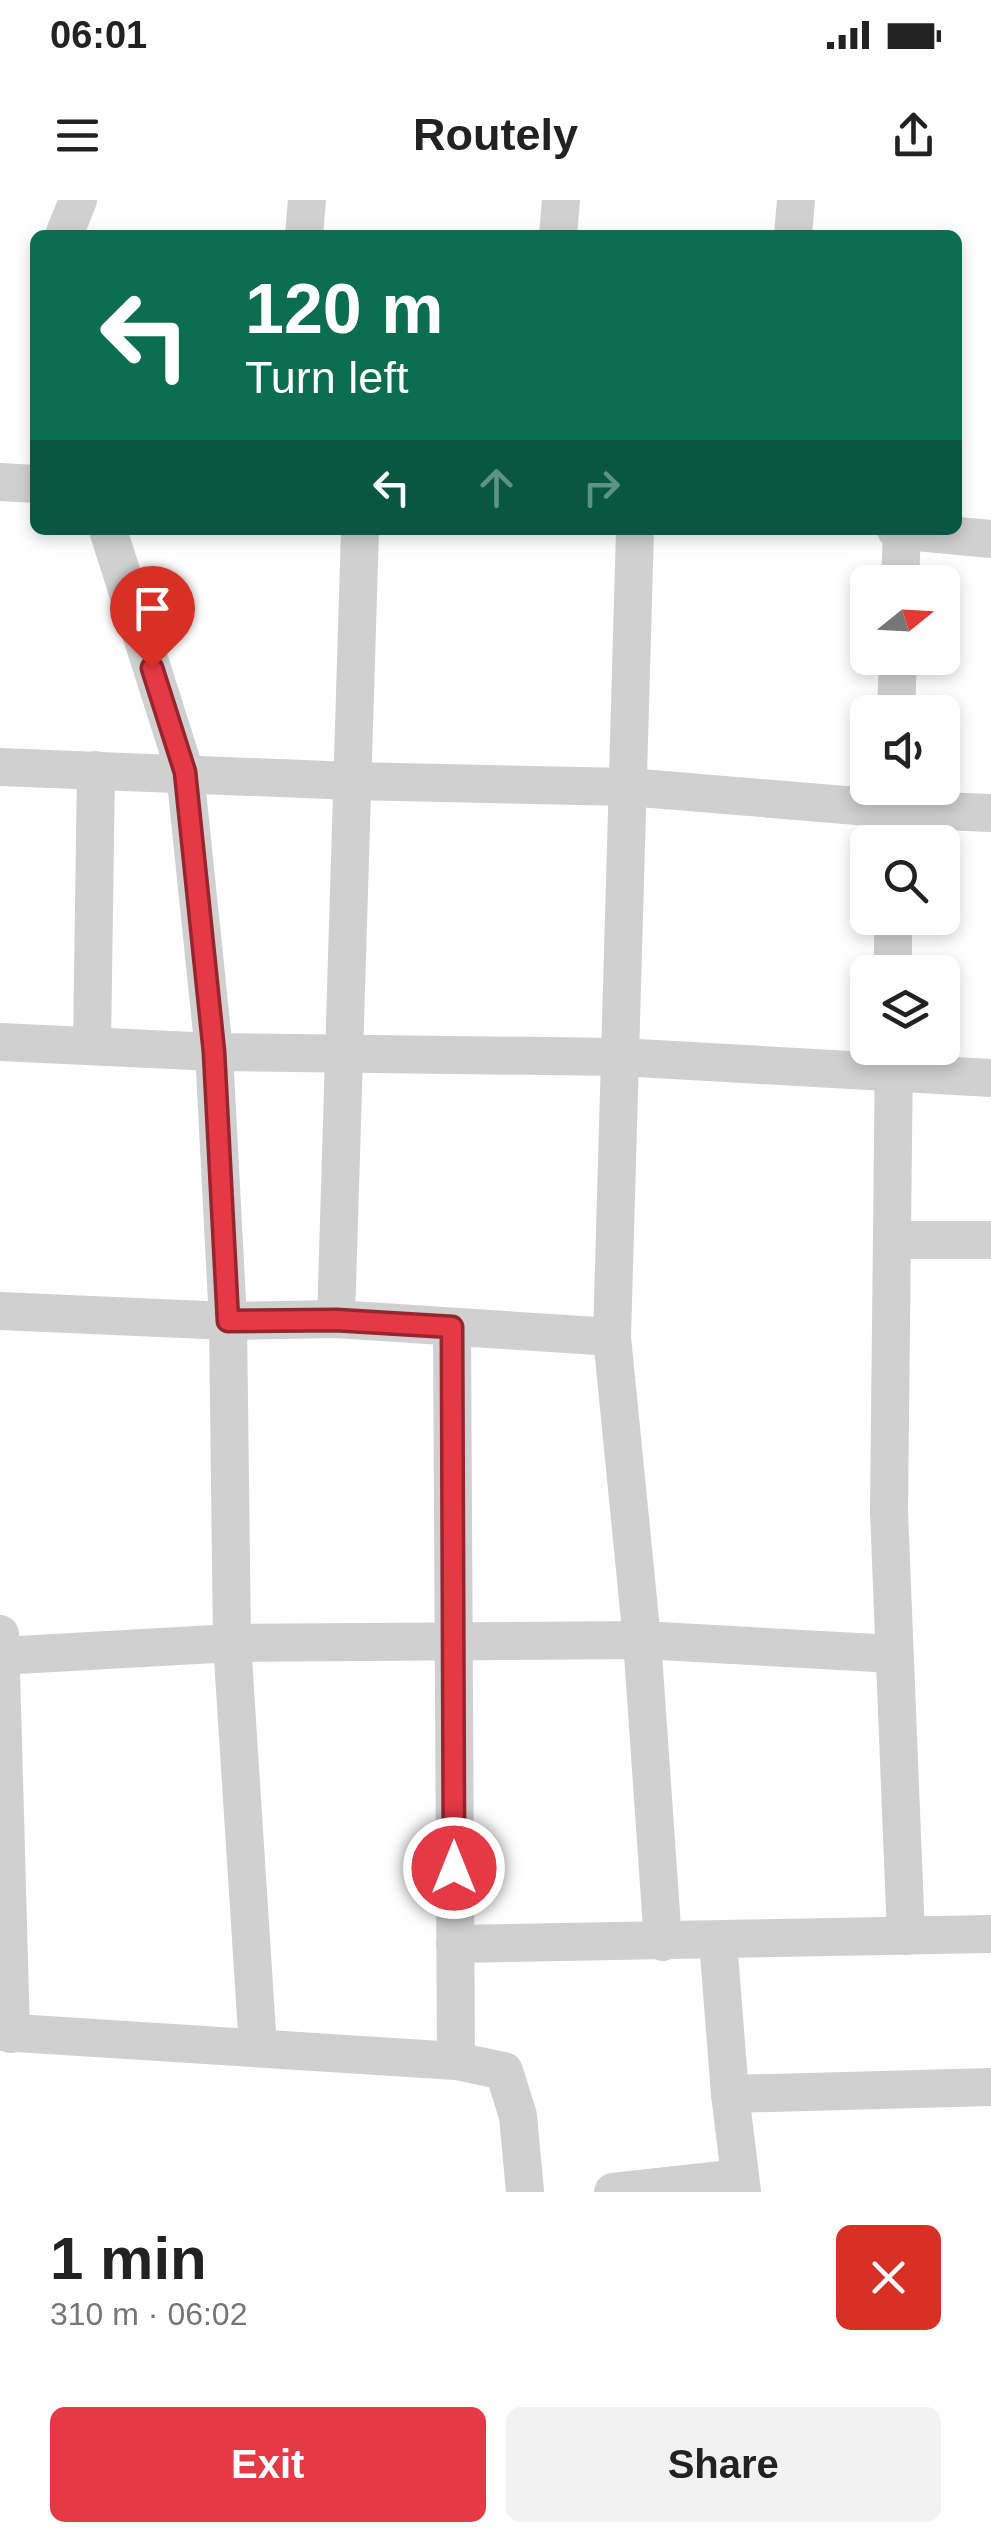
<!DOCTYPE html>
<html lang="en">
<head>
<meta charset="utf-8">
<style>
	body { margin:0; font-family:Arial,sans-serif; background:#f2f2f2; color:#222; height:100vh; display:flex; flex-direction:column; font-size:38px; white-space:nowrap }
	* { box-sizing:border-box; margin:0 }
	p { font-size:32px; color:#767676 }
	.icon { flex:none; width:55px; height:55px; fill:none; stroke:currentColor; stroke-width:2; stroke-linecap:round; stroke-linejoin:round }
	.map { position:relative; height:1992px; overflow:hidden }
	.panel { display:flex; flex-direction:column; background:#fff; flex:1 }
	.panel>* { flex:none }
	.hud { position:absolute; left:30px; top:30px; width:932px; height:305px; border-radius:15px; box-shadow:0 5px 15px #0003; background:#0b6e4f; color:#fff; overflow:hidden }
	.needle { width:65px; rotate:72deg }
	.buttons { position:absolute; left:850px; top:365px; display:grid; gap:20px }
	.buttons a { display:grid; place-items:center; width:110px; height:110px; border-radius:15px; background:#fff; box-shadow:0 5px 15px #0003; font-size:50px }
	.pin { position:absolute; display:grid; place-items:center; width:85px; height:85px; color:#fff; margin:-102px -42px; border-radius:50% 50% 50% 0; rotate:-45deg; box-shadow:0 0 10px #0007 }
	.pin .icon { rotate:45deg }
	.me { position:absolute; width:110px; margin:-55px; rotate:0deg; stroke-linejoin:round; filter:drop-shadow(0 0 8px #0008) }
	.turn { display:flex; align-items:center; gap:35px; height:210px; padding:0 50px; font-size:45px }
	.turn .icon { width:130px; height:130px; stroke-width:2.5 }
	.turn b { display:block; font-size:70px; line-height:85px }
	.lanes { display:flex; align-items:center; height:95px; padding:0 50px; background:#0003; justify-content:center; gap:50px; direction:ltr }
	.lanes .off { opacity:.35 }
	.round { display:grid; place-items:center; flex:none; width:105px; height:105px; border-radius:15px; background:#f2f2f2 }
	.headline { display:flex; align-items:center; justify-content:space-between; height:170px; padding:0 50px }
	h1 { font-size:60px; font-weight:600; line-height:75px }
	.primary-button { display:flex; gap:20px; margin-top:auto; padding:20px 50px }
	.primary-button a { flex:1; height:115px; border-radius:15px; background:#e63946; color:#fff; font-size:40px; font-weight:600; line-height:115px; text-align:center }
	.primary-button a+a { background:#f2f2f2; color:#222 }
	.status { display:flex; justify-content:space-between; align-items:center; height:70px; padding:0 50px; background:#fff; direction:ltr }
	.status svg { height:28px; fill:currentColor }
	header { display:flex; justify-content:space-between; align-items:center; height:130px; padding:0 50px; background:#fff; font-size:45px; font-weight:600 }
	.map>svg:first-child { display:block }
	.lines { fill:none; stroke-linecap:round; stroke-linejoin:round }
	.street { stroke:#d0d0d0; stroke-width:38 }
	.route-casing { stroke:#96252e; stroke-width:25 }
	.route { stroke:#e63946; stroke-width:18 }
</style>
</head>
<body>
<div class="status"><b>06:01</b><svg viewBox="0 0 49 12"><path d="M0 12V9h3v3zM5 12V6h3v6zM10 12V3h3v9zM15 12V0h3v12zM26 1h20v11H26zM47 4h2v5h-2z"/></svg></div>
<header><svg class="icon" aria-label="menu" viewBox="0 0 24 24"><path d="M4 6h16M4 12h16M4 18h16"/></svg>Routely<svg class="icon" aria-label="share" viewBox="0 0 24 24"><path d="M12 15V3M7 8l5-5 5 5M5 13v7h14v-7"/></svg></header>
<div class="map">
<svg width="991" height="1992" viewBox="0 0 991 1992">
	<rect width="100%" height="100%" fill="#fff"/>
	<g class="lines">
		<g class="street">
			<polyline points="64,35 78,0"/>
			<polyline points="304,35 307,0"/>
			<polyline points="558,35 561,0"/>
			<polyline points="793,35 796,0"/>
			<polyline points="0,282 35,284"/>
			<polyline points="108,330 185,572 214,852 228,1121 232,1443 258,1848"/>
			<polyline points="635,330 612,1137 642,1440 663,1742"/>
			<polyline points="896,330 991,339"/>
			<polyline points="900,382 902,331"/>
			<polyline points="896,512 898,458"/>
			<polyline points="0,567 353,581 628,587 893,609 991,613"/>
			<polyline points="893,718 893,772"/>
			<polyline points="0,842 214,852 620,857 991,878"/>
			<polyline points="92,846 96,570"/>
			<polyline points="894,849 889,1311 906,1736"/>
			<polyline points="892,1040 991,1040"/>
			<polyline points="0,1111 228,1121 336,1119 612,1137"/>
			<polyline points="336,1119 360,330"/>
			<polyline points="452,1127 456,1861"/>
			<polyline points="0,1434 11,1834"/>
			<polyline points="0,1456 232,1443 642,1440 894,1454"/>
			<polyline points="718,1741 730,1894 742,1992"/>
			<polyline points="455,1744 991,1734"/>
			<polyline points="0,1832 456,1861 504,1871 518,1916 525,1992"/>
			<polyline points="730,1894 991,1887"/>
			<polyline points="613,1992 740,1978"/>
		</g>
	</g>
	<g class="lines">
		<defs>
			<polyline id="route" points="152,468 185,572 214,852 228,1121 336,1120 452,1127 454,1668"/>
		</defs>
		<use href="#route" class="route-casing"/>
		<use href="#route" class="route"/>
	</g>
</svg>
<div class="buttons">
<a><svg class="needle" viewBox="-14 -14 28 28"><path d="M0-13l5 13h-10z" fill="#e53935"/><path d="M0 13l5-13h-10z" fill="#767676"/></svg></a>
<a><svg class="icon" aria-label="sound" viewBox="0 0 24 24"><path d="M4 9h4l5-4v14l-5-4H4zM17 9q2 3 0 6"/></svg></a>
<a><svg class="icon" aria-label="search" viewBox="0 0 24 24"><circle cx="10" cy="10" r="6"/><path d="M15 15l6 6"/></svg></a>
<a><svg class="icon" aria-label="layers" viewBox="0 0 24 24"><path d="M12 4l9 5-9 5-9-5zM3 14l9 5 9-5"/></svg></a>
</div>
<div class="pin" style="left:152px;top:468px;background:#d93025"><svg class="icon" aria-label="arrive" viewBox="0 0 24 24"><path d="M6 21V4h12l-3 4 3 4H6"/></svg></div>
<svg class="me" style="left:454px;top:1668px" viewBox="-20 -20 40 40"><circle r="17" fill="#e63946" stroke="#fff" stroke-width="3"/><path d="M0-11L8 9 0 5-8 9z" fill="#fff"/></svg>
<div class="hud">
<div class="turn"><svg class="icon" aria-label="left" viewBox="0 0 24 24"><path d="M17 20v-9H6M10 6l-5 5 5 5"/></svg><div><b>120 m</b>Turn left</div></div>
<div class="lanes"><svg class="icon" aria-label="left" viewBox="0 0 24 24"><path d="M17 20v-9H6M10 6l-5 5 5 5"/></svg><svg class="icon off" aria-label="ahead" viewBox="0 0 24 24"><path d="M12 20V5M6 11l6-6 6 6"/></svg><svg class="icon off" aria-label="right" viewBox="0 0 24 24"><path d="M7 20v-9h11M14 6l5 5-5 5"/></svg></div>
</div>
</div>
<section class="panel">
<div class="headline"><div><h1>1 min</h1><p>310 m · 06:02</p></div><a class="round" style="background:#d93025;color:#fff"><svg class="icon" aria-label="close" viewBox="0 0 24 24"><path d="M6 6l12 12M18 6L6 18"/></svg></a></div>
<div class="primary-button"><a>Exit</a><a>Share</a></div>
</section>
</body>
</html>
